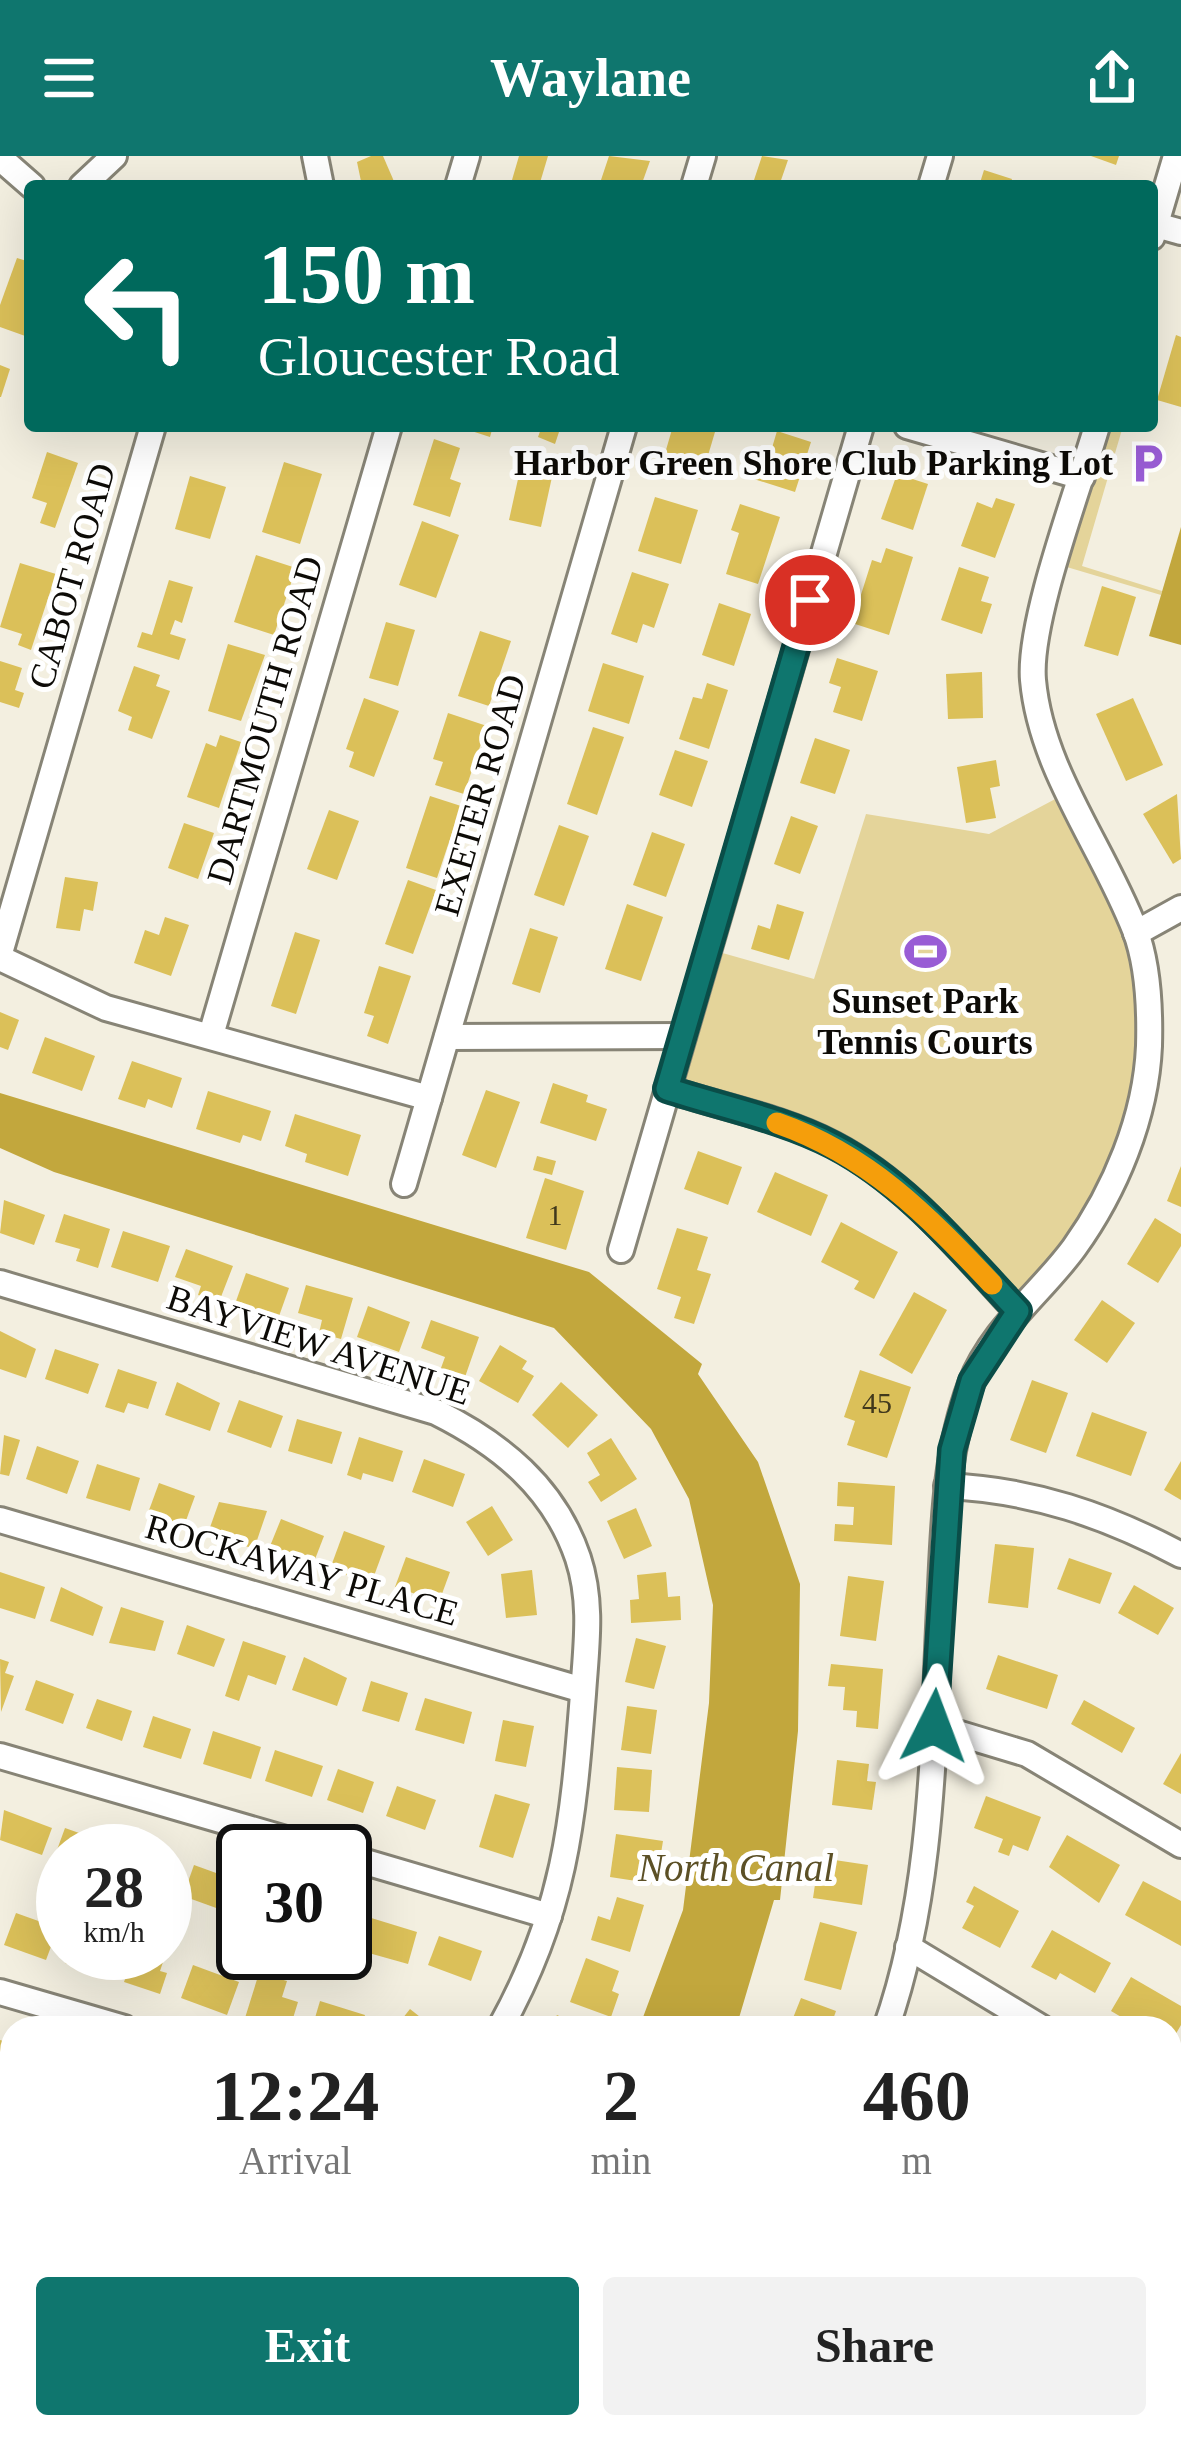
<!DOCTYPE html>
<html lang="en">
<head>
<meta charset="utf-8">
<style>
	body { margin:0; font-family:"Times New Roman",serif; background:#f2f2f2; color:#222; height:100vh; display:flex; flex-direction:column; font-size:45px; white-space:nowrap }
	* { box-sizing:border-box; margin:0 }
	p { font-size:39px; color:#767676 }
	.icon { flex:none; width:66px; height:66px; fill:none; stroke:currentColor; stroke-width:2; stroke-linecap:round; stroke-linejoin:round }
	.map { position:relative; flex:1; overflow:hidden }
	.drawer { position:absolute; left:0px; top:1860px; width:1182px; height:423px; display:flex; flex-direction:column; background:#fff; border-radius:36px 36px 0 0; box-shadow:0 12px 48px #0002 }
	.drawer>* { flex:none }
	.banner { position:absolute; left:24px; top:24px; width:1134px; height:252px; border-radius:12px; box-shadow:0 12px 48px #0002; background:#00695c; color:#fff; overflow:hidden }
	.speed { position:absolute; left:36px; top:1668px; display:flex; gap:24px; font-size:60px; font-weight:700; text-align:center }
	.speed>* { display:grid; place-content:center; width:156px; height:156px; border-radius:50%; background:#fff; box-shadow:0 12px 48px #0002; line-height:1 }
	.speed small { font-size:30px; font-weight:400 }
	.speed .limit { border:6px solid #111; border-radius:18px; background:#fff; color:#111 }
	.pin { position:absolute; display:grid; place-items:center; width:102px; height:102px; color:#fff; margin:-51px; border:6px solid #fff; border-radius:50%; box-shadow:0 3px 12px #0007 }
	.me { position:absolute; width:132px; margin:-66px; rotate:3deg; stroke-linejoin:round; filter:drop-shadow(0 0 9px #0008) }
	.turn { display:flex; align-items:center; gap:42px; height:252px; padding:0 36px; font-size:54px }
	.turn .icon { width:156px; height:156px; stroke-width:2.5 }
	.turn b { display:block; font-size:84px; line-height:102px }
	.eta { display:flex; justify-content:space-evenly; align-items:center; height:204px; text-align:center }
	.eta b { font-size:72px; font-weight:600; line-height:84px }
	.cta { display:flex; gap:24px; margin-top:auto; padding:24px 36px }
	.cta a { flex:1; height:138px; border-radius:12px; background:#0f766e; color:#fff; font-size:48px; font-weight:600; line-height:138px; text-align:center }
	.cta a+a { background:#f2f2f2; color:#222 }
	header { display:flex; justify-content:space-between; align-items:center; height:156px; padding:0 36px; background:#0f766e; color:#fff; font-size:54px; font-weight:600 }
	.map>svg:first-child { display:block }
	.green { fill:#e4d49a }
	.water { fill:#c2a73d }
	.building { fill:#dbc059 }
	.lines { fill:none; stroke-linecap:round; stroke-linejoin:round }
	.minor-casing { stroke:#878476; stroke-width:30 }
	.minor { stroke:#fff; stroke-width:24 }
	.route-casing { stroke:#0a4d48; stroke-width:30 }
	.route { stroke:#0f766e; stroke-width:21 }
	.slow { stroke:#f59e0b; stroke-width:21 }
	.labels { text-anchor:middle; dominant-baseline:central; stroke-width:10; stroke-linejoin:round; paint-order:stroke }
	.number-label { font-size:30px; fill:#40381c }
	.poi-label { font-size:36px; font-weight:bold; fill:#0d0b07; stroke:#fff; text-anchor:end }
	.street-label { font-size:36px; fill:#0d0b07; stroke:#fff }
	.water-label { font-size:39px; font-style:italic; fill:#5c5026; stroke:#fff }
</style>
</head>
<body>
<header><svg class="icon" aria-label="menu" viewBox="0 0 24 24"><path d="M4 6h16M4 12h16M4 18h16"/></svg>Waylane<svg class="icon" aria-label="share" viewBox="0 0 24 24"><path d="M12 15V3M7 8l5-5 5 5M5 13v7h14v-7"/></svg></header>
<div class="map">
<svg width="1181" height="2281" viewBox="0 0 1181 2281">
	<rect width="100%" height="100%" fill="#f3efe0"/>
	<g class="green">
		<polygon points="1099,270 1123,270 1082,410 1162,435 1161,439 1060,409"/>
		<path d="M1061 640C1083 684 1108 728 1125 773 1165 874 1125 1003 1067 1088 1053 1108 1034 1126 1018 1143L914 1032 688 927 684 919 719 796 814 823 866 658 989 678Z"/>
	</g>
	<g class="water">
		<polygon points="1181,371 1181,489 1149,480"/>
		<polygon points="0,937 589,1116 702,1208 698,1218 758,1306 800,1428 798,1575 780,1744 774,1744 736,1872 639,1872 683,1754 709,1547 713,1449 689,1343 651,1273 554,1172 54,1016 0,992"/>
		<polygon points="197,2271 338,2271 323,2281 185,2281"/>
	</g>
	<g class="building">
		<polygon points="371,0 383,0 396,30 362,30 357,6"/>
		<polygon points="519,0 548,0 539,30 512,24"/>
		<polygon points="609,0 650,5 641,30 599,30"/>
		<polygon points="762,0 788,4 779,30 752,30"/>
		<polygon points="1091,0 1119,0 1116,9"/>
		<polygon points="984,14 1012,23 1010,30 979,30"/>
		<polygon points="17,102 30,106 28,181 0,171 0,149"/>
		<polygon points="1176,179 1181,181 1181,251 1157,244"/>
		<polygon points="0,209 10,213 1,241 0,241"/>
		<polygon points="456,270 493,270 490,281"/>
		<polygon points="542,270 561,270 555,288 538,281"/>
		<polygon points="673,270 705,270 715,276 701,323 661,311"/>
		<polygon points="777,275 811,286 795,336 741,319 749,295 769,302"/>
		<polygon points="434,283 460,292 450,323 461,327 450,361 413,349"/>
		<polygon points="47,296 78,307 55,372 40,367 47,347 32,342"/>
		<polygon points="284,306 322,318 300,388 262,376"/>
		<polygon points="520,314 552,321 541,371 509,364"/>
		<polygon points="897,318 928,328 913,374 881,363"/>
		<polygon points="190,320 226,331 210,383 175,373"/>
		<polygon points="655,341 698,354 681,408 638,395"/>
		<polygon points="996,342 1015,348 995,402 961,390 977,346 992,352"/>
		<polygon points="740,348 780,361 758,428 726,418 739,377 731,374"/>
		<polygon points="422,365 459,379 436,442 399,429"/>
		<polygon points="886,392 913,401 889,479 852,467 872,404 881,407"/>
		<polygon points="256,399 296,412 274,479 234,466"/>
		<polygon points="20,407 56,418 31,494 18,489 22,478 0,471"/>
		<polygon points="959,411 989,421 981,445 992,448 982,478 941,464"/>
		<polygon points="632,416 669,428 654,472 643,468 637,487 611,478"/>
		<polygon points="169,424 193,431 182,467 175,464 170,478 186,483 179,504 137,491 142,476 152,479"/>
		<polygon points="1102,430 1136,441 1118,500 1084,490"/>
		<polygon points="719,447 751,458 734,510 702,499"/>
		<polygon points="386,466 415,474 398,530 369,522"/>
		<polygon points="480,475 511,485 489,550 458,540"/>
		<polygon points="228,488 265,499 241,565 208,555"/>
		<polygon points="837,502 878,515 862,565 833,556 841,531 829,527"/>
		<polygon points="0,505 22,512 15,534 24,537 19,552 0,546"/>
		<polygon points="603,507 644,520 629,568 588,555"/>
		<polygon points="134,510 160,519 156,530 170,535 152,583 128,574 132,561 118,555"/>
		<polygon points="982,516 983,562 948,563 946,518"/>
		<polygon points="707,527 728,534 709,593 679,583 693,541 702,543"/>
		<polygon points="364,542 399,555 374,621 349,611 354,596 346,593"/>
		<polygon points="1133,542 1163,609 1126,625 1096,558"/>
		<polygon points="448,557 487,570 464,638 435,629 443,606 433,603"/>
		<polygon points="593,571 624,581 597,659 567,648"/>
		<polygon points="220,579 241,586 219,652 187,641 206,587 216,591"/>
		<polygon points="815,582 850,594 835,638 800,627"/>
		<polygon points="675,594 708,605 692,651 659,639"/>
		<polygon points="996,604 1000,630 990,632 996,662 966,667 957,611"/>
		<polygon points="1177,638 1181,703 1173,708 1143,658"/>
		<polygon points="430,640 461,650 437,722 406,712"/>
		<polygon points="329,654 359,665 337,724 307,713"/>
		<polygon points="791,660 818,670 800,718 774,708"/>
		<polygon points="184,667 214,677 198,723 168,712"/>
		<polygon points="559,669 589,680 564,750 534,739"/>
		<polygon points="652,676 685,688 666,741 633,729"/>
		<polygon points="65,721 98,726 93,755 84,753 80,775 56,772"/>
		<polygon points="408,724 436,734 413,798 385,788"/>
		<polygon points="627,748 663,761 641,825 605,813"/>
		<polygon points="777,748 804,756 789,804 751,793 758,769 770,773"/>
		<polygon points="165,761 189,769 171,820 134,807 145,774 159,779"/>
		<polygon points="530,772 558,781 540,837 512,828"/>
		<polygon points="295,776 320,784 296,858 271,850"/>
		<polygon points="379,810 411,820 388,888 367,880 374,860 364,857"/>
		<polygon points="0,856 19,864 8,894 0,891"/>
		<polygon points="45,881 95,900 82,935 32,917"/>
		<polygon points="132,905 182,922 172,952 148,943 145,952 118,943"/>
		<polygon points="553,927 588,939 586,946 607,953 596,985 540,967"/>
		<polygon points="486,934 520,946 496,1012 462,999"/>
		<polygon points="208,935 271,955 261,985 243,979 240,987 196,973"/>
		<polygon points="295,958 361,979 348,1020 305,1006 307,998 285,990"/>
		<polygon points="698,995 742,1011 728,1049 684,1033"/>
		<polygon points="537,1000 556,1005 552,1019 533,1014"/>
		<polygon points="1181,1010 1181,1051 1167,1045"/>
		<polygon points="775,1016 828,1039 811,1080 757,1056"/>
		<polygon points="545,1022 584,1035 566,1094 526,1082"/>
		<polygon points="4,1044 45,1059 34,1089 0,1077"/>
		<polygon points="64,1058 110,1073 98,1112 76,1105 80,1093 55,1086"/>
		<polygon points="1155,1062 1181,1078 1181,1090 1158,1127 1127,1108"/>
		<polygon points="841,1066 898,1096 874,1143 854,1133 859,1125 821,1106"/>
		<polygon points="677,1072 708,1081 697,1114 711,1118 694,1168 674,1162 681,1141 657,1133"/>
		<polygon points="123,1075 170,1090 158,1126 111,1111"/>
		<polygon points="186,1093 233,1110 219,1146 198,1139 201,1130 175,1121"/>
		<polygon points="246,1117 289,1132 278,1163 235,1148"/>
		<polygon points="306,1129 353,1142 341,1183 319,1177 322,1164 298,1157"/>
		<polygon points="914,1136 947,1154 912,1218 879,1199"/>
		<polygon points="1102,1144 1135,1167 1107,1207 1074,1184"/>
		<polygon points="368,1150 410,1166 399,1196 357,1181"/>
		<polygon points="431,1164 479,1181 465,1221 441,1212 445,1201 421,1192"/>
		<polygon points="0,1175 36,1193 26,1222 0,1213"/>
		<polygon points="500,1189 527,1205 522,1213 534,1220 518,1247 479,1225"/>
		<polygon points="55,1193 99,1208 88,1238 45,1223"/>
		<polygon points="118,1213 157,1226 148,1253 128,1247 124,1257 105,1251"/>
		<polygon points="860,1214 911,1231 887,1302 847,1289 855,1265 844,1261"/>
		<polygon points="1032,1224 1068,1237 1046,1297 1010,1284"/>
		<polygon points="177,1226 220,1247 210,1275 165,1259"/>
		<polygon points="561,1226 598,1259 568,1292 532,1259"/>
		<polygon points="239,1244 283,1260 271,1292 227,1276"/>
		<polygon points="1092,1256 1147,1276 1131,1320 1076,1300"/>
		<polygon points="297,1263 342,1276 332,1308 288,1295"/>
		<polygon points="4,1279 20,1284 9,1320 0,1318"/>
		<polygon points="359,1281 403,1295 393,1326 363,1317 361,1324 347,1319"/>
		<polygon points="611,1282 637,1323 601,1346 588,1326 600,1319 587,1297"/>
		<polygon points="37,1290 79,1305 67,1338 26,1323"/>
		<polygon points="424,1303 465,1318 453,1351 412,1336"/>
		<polygon points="1181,1305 1181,1344 1164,1334"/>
		<polygon points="97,1308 140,1322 130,1355 86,1342"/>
		<polygon points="838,1326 895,1330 892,1389 834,1385 835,1368 853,1369 854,1351 837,1350"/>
		<polygon points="159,1327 195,1340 184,1370 148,1357"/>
		<polygon points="219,1346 267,1355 254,1393 208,1377"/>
		<polygon points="492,1350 513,1384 488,1400 466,1366"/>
		<polygon points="636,1352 652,1390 624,1403 607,1365"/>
		<polygon points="281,1363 324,1380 312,1411 268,1395"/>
		<polygon points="344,1375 385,1390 371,1428 330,1413"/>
		<polygon points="995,1388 1034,1392 1028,1452 988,1447"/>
		<polygon points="406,1401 450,1416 439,1446 395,1431"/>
		<polygon points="1069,1402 1112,1417 1100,1448 1057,1433"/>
		<polygon points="532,1414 537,1459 506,1462 501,1418"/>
		<polygon points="0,1416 45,1431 35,1463 0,1452"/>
		<polygon points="666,1416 668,1441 680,1440 681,1464 631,1467 630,1444 639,1443 637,1419"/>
		<polygon points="848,1420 884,1425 876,1485 840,1480"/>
		<polygon points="1134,1429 1174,1452 1158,1479 1118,1457"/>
		<polygon points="61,1431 103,1451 93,1480 50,1465"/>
		<polygon points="121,1451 164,1465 155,1495 109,1487"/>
		<polygon points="187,1469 225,1483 214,1511 177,1498"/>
		<polygon points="636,1482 666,1490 654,1533 625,1526"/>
		<polygon points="243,1485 286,1500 276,1529 248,1519 239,1545 225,1540"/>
		<polygon points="998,1499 1058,1519 1047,1553 986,1533"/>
		<polygon points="304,1501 347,1522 337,1550 292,1534"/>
		<polygon points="0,1503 9,1506 5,1517 14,1520 1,1556"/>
		<polygon points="831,1508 883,1513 878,1573 856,1571 857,1555 843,1554 845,1531 828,1530"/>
		<polygon points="36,1524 74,1538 63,1568 25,1554"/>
		<polygon points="371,1525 408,1537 399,1566 362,1555"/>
		<polygon points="425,1542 472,1556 464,1588 415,1574"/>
		<polygon points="97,1543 132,1555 122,1585 86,1572"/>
		<polygon points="1084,1544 1135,1572 1122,1597 1071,1568"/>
		<polygon points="627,1550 657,1554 651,1598 621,1594"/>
		<polygon points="153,1560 191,1573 181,1603 143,1591"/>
		<polygon points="503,1564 534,1570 526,1611 495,1605"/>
		<polygon points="213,1575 261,1591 251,1623 203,1608"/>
		<polygon points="275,1594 323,1610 312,1641 265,1625"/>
		<polygon points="1181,1597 1181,1638 1163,1628"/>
		<polygon points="837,1604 869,1608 867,1625 876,1626 872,1654 832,1649"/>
		<polygon points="617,1611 652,1614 649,1656 614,1654"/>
		<polygon points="338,1613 374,1626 363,1657 327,1644"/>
		<polygon points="397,1630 436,1644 425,1674 386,1660"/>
		<polygon points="495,1638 530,1648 513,1702 479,1691"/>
		<polygon points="986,1640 1041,1661 1028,1695 1013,1689 1009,1700 998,1696 1003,1683 974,1672"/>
		<polygon points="4,1654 52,1672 42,1699 0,1684"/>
		<polygon points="65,1672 113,1689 111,1695 63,1695 63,1706 54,1702"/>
		<polygon points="616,1678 663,1685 656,1728 610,1721"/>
		<polygon points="1067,1679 1120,1709 1099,1747 1049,1711"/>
		<polygon points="828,1703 868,1709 862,1749 813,1742 817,1715 826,1716"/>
		<polygon points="194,1709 230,1722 219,1753 183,1740"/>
		<polygon points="1143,1725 1181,1745 1181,1790 1125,1759"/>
		<polygon points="974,1730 1019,1755 1000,1792 962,1772 974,1750 966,1746"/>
		<polygon points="617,1741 644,1749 630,1796 591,1784 598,1760 610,1764"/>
		<polygon points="16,1757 58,1772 46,1804 4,1789"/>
		<polygon points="368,1761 417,1776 408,1808 358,1794"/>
		<polygon points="820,1766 857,1776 841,1834 804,1824"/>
		<polygon points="1052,1774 1111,1807 1095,1837 1060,1817 1056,1824 1031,1811"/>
		<polygon points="439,1780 482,1795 471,1825 428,1809"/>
		<polygon points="69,1797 117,1797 108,1822 65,1807"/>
		<polygon points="134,1797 166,1797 160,1815 167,1817 160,1838 124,1826"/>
		<polygon points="586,1802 619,1815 612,1835 619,1838 611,1861 570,1846"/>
		<polygon points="193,1809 239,1826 227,1859 181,1842"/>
		<polygon points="259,1817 287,1825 282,1841 298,1846 290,1872 245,1862"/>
		<polygon points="1131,1821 1181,1850 1181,1869 1170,1888 1170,1872 1140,1872 1111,1855"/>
		<polygon points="801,1842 836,1855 830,1872 789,1872"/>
		<polygon points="320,1845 365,1859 361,1872 312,1872"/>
		<polygon points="410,1853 434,1872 395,1872"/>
		<polygon points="557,1859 585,1872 550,1872"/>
		<polygon points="0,1884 12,1888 10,1928 0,1924"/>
		<polygon points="1174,2023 1181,2028 1181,2066 1170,2059"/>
		<polygon points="0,2179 12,2183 12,2216 0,2212"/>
		<polygon points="79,2271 131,2271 121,2281 80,2281 75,2275"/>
		<polygon points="447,2271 456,2271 459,2281 421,2281"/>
		<polygon points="482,2271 509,2271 493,2281"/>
		<polygon points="682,2271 691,2271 700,2281 671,2281"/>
		<polygon points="836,2271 913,2271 893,2281 841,2281"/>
		<polygon points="946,2271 994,2271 990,2281 943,2281"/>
		<polygon points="1105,2271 1138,2271 1133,2281"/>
		<polygon points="1161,2271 1169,2271 1181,2281 1156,2281"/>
	</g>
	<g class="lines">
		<defs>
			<g id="minor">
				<polyline points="315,0 321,30"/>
				<polyline points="0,2 32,30"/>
				<polyline points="82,30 114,0"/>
				<polyline points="458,30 467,0"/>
				<polyline points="694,30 703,0"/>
				<polyline points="931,30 940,0"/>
				<polyline points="1156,69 1181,76"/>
				<polyline points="1152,81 1176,0"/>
				<polyline points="907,270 1082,321"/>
				<polyline points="1136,777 1181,752"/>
				<polyline points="0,797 153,270"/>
				<polyline points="0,802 106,852 429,942"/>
				<polyline points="211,879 389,270"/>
				<polyline points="447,881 683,880"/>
				<path d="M667 933C722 951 783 962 834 989 908 1028 961 1095 1017 1155"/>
				<polyline points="404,1028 624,270"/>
				<polyline points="621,1094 861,270"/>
				<path d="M0 1127 436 1256C500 1288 554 1331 578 1402 593 1447 586 1492 583 1538 573 1667 565 1756 500 1872"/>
				<path d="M947 1330C1032 1334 1106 1359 1181 1399"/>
				<polyline points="0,1364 583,1534"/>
				<polyline points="934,1570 1027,1598 1181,1689"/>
				<polyline points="0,1600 327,1695"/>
				<polyline points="345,1700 549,1760"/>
				<polyline points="908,1791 1042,1872"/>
				<polyline points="0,1836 124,1872"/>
				<path d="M886 1872C933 1739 933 1591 940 1451 944 1376 944 1300 971 1228 992 1173 1041 1137 1074 1092 1115 1035 1146 961 1149 890 1150 854 1148 808 1135 774 1103 691 1041 614 1033 524 1028 465 1079 332 1097 270"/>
				<polyline points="1170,1949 1181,1956"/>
				<polyline points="0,2072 12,2076"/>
				<polyline points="1170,2212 1181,2218"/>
				<polyline points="14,2281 23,2271"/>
				<polyline points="589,2281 602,2271"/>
			</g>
		</defs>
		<use href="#minor" class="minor-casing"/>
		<use href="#minor" class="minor"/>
	</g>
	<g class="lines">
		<defs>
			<path id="route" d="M810 444 667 933C722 951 783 963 833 989 908 1028 961 1095 1018 1155L972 1225 952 1294 934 1570"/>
		</defs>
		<use href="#route" class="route-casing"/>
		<use href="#route" class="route"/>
		<path class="slow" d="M777 967C869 999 927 1059 992 1128"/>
	</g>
	<defs>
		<symbol id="parking-bare" viewBox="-9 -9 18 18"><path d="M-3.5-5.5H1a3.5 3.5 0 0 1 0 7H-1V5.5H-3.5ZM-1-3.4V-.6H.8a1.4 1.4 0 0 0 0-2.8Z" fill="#995dd5" stroke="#fff" stroke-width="2.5" paint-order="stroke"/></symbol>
		<symbol id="stadium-bare" viewBox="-9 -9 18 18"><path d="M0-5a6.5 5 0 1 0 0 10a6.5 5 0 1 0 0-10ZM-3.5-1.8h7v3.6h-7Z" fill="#995dd5" stroke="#fff" stroke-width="2.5" paint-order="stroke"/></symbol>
	</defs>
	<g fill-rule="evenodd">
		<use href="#parking-bare" x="1118" y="278" width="59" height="59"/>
		<use href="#stadium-bare" x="896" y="766" width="59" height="59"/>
	</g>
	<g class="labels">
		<g class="number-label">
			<text x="555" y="1058">1</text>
			<text x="877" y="1246">45</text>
		</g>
		<g class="poi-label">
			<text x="1113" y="307">Harbor Green Shore Club Parking Lot</text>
			<text x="925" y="845" text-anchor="middle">Sunset Park<tspan x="925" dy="41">Tennis Courts</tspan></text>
		</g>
		<g class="street-label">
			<text transform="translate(72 420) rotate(-74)">CABOT ROAD</text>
			<text transform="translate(265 564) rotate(-74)">DARTMOUTH ROAD</text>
			<text transform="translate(480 639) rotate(-74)">EXETER ROAD</text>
			<text transform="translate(319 1189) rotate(18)">BAYVIEW AVENUE</text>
			<text transform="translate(302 1414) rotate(16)">ROCKAWAY PLACE</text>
		</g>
		<g class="water-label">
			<text x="736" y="1711">North Canal</text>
		</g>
	</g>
</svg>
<div class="speed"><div>28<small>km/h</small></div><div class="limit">30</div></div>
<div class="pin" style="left:810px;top:444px;background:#d93025"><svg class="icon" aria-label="arrive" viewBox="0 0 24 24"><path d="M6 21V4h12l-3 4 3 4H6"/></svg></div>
<svg class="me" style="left:934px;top:1570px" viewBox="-20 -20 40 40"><path d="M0-17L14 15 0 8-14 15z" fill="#0f766e" stroke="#fff" stroke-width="4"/></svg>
<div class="banner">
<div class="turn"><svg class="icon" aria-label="left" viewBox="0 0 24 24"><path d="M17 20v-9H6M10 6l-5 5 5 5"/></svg><div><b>150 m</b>Gloucester Road</div></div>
</div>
<section class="drawer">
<div class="eta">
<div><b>12:24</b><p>Arrival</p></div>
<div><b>2</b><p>min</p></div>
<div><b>460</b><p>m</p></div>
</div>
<div class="cta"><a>Exit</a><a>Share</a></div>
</section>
</div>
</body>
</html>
